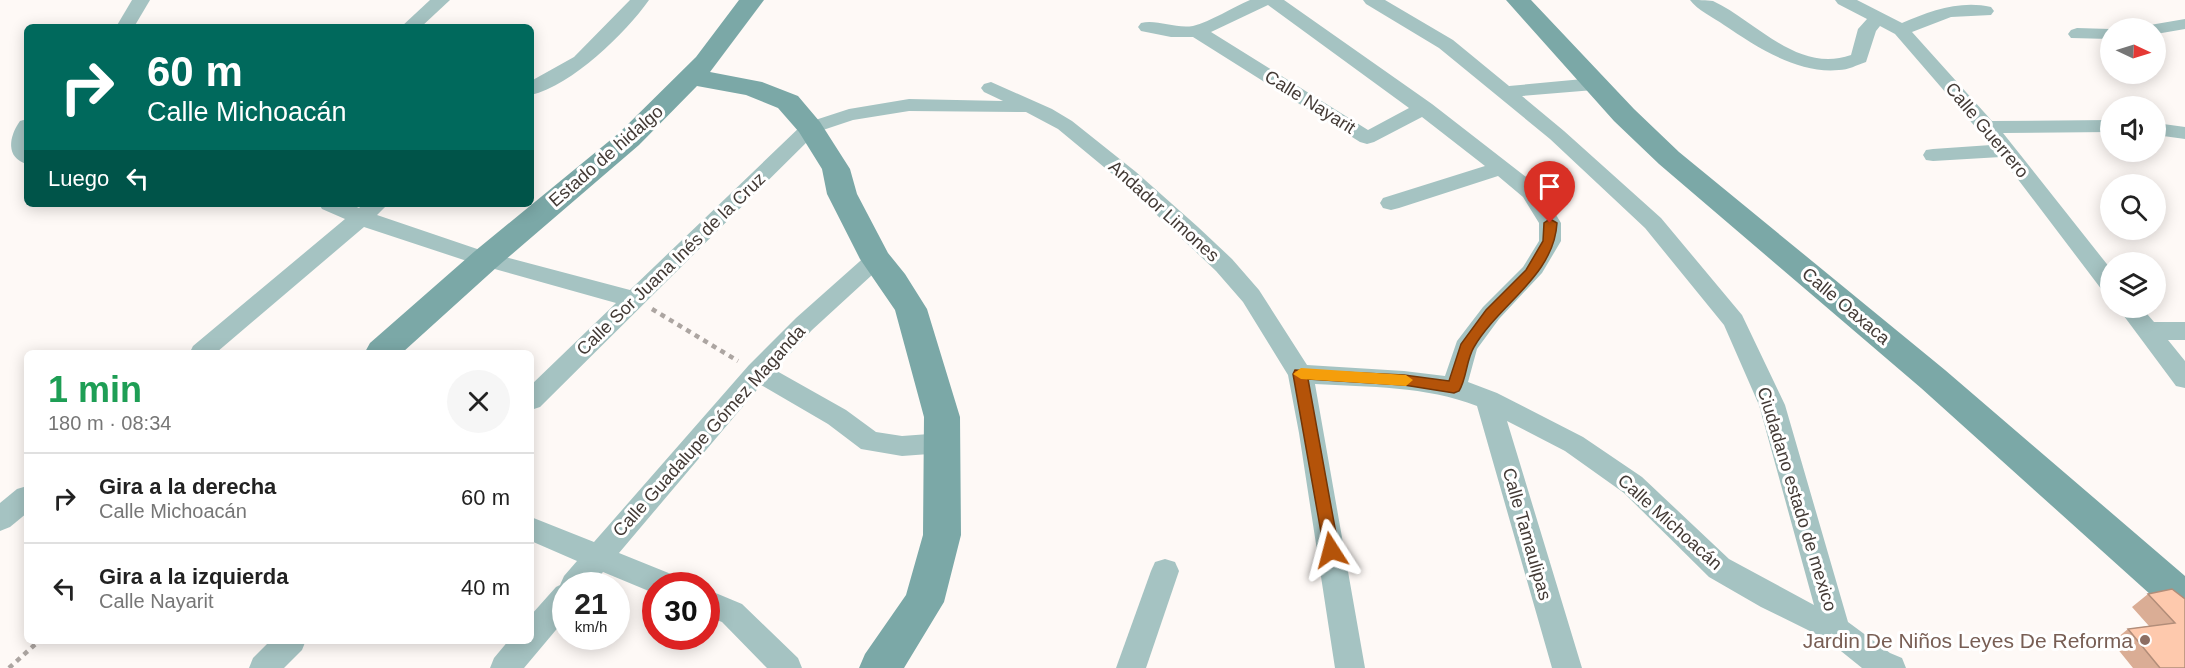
<!DOCTYPE html>
<html lang="es">
<head>
<meta charset="utf-8">
<style>
	body { margin:0; font-family:Helvetica,sans-serif; background:#f6f6f6; color:#222; height:100vh; display:flex; flex-direction:column; font-size:22px; white-space:nowrap }
	* { box-sizing:border-box; margin:0 }
	p { font-size:20px; color:#767676 }
	.icon { flex:none; width:33px; height:33px; fill:none; stroke:currentColor; stroke-width:2; stroke-linecap:round; stroke-linejoin:round }
	.map { position:relative; flex:1; overflow:hidden }
	.drawer { position:absolute; left:24px; top:350px; width:510px; height:294px; display:flex; flex-direction:column; background:#fff; border-radius:9px; box-shadow:0 3px 15px #0003 }
	.drawer>* { flex:none }
	.guide { position:absolute; left:24px; top:24px; width:510px; height:183px; border-radius:9px; box-shadow:0 3px 15px #0003; background:#00695c; color:#fff; overflow:hidden }
	.needle { width:39px; rotate:94deg }
	.tools { position:absolute; left:2100px; top:18px; display:grid; gap:12px }
	.tools a { display:grid; place-items:center; width:66px; height:66px; border-radius:50%; background:#fff; box-shadow:0 3px 15px #0003; font-size:30px }
	.speed { position:absolute; left:552px; top:572px; display:flex; gap:12px; font-size:30px; font-weight:700; text-align:center }
	.speed>* { display:grid; place-content:center; width:78px; height:78px; border-radius:50%; background:#fff; box-shadow:0 3px 15px #0003; line-height:1 }
	.speed small { font-size:15px; font-weight:400 }
	.speed .limit { border:9px solid #d22; background:#fff; color:#111 }
	.pin { position:absolute; display:grid; place-items:center; width:51px; height:51px; color:#fff; margin:-62px -26px; border-radius:50% 50% 50% 0; rotate:-45deg; box-shadow:0 0 6px #0007 }
	.pin .icon { rotate:45deg }
	.me { position:absolute; width:66px; margin:-33px; rotate:351deg; stroke-linejoin:round; filter:drop-shadow(0 0 4px #0008) }
	.turn { display:flex; align-items:center; gap:21px; height:126px; padding:0 24px; font-size:27px }
	.turn .icon { width:78px; height:78px; stroke-width:2.5 }
	.turn b { display:block; font-size:42px; line-height:51px }
	.then { display:flex; align-items:center; height:57px; padding:0 24px; background:#0003; gap:12px; font-size:22px }
	.round { display:grid; place-items:center; flex:none; width:63px; height:63px; border-radius:32px; background:#f6f6f6 }
	.head { display:flex; align-items:center; justify-content:space-between; height:102px; padding:0 24px }
	h1 { font-size:36px; font-weight:700; line-height:45px; color:#1e9e55 }
	ul { padding:0; list-style:none }
	li { display:flex; align-items:center; gap:18px; height:90px; padding:0 24px; border-top:2px solid #e0e0e0 }
	li div { flex:1 }
	li b { display:block; font-size:22px }
	li em { font-style:normal }
	.map>svg:first-child { display:block }
	.lines { fill:none; stroke-linecap:round; stroke-linejoin:round }
	.path { stroke:#aca5a1; stroke-width:4.5; stroke-dasharray:5 5; stroke-linecap:butt }
	.street { fill:#a5c3c2; fill-rule:evenodd }
	.secondary { fill:#7ba8a7; fill-rule:evenodd }
	.wall { fill:#daad95 }
	.building { fill:#fec9ad; stroke:#b28d79; stroke-width:1.5 }
	.route { fill:#b45309; stroke:#753606; stroke-width:1.5 }
	.slow { fill:#f59e0b }
	.education-dot { fill:#8d6e63; stroke:#fff; stroke-width:2 }
	.labels { text-anchor:middle; dominant-baseline:central; stroke-width:6; stroke-linejoin:round; paint-order:stroke }
	.street-label { font-size:18px; fill:#433a35; stroke:#fff }
	.near-education-label { font-size:21px; fill:#785e54; stroke:#fff; text-anchor:end }
</style>
</head>
<body>
<div class="map">
<svg width="2185" height="668" viewBox="0 0 2185 668">
	<rect width="100%" height="100%" fill="#fef9f6"/>
	<g class="lines">
		<g class="path">
			<polyline points="652,309 738,361"/>
			<polyline points="9,668 40,640"/>
		</g>
		<g class="street">
			<polygon points="132,0 150,0 134,27 116,27"/>
			<polygon points="430,0 450,0 421,27 401,27"/>
			<path d="M630 0H649C625 34 572 85 531 95V81L574 57Z"/>
			<path d="M1250 0H1284L1432 104 1539 187 1561 223V241L1542 273 1499 319 1477 349 1468 382 1497 393 1583 437 1642 477 1729 559 1814 605 1759 405 1724 325 1645 228 1550 139 1439 48 1366 4 1363 0H1385L1453 40 1509 86 1594 78 1601 80 1604 84 1601 88 1594 90 1522 96 1564 131 1661 218 1742 315 1785 405 1848 622 1890 653 1902 658 1906 668H1862L1826 639 1761 607 1709 577 1624 493 1565 451 1507 421 1582 668H1552L1477 406C1426 386 1369 387 1315 384L1365 668H1335L1299 433 1288 375 1243 302 1216 271 1122 182 1058 129 1026 112 909 111 853 120 817 132 540 407 531 410V385L616 303 473 263 364 227 217 352H190L193 346 345 219 322 209 319 204H350L359 208 363 204H388L377 215 486 252 630 290 803 124 849 109 909 99 1003 101 984 92 981 88 984 84 991 82 1052 109 1072 121 1136 172 1198 227 1232 259 1259 290 1307 365 1404 371 1445 376 1457 341 1483 307 1523 267 1539 241V223L1523 197 1498 176 1399 208 1391 210 1383 208 1380 203 1383 198 1485 166 1422 117 1374 142 1367 144 1360 142 1193 37H1171L1141 31 1138 27 1141 23C1157 19 1175 29 1193 26 1210 22 1233 7 1250 0ZM1268 5 1409 108 1368 130 1211 32Z"/>
			<path d="M1690 0C1697 0 1707 0 1713 1 1756 21 1798 74 1851 55L1858 29 1867 19 1838 4 1835 0H1857L1902 23C1930 11 1960 0 1991 7L1994 11 1991 15 1951 17 1912 32 1992 121 2110 120V132L2003 133 2110 268V292L2102 290 2001 157 1933 161 1926 160 1923 155 1926 150 1933 149 1991 145 1895 34 1880 26 1876 31 1866 62C1857 65 1848 70 1839 70 1797 74 1757 47 1724 25 1713 17 1697 10 1690 0Z"/>
			<polygon points="2185,19 2185,29 2156,34 2156,28 2147,28 2150,25"/>
			<polygon points="2077,28 2110,29 2110,39 2071,38 2068,34 2071,30"/>
			<path d="M27 119V164C5 158 9 136 20 121Z"/>
			<polygon points="2156,123 2185,127 2185,139 2156,135"/>
			<polygon points="876,251 884,254 887,259 884,264 812,330 775,370 846,410 876,432 902,436 943,433 952,436 956,443 952,450 943,453 902,456 861,449 828,424 761,385 619,553 676,576 680,585 656,585 656,594 603,572 592,585 566,585 566,618 524,668 490,668 494,658 509,640 531,640 531,615 556,587 560,585 564,576 577,561 531,541 531,517 594,542 749,365 796,318 868,254"/>
			<polygon points="2118,308 2142,308 2154,322 2185,322 2185,340 2168,340 2185,361 2185,388 2176,386"/>
			<polygon points="27,486 27,513 10,527 0,531 0,503 17,489"/>
			<polygon points="1165,559 1175,562 1179,571 1146,668 1116,668 1151,571 1155,562"/>
			<polygon points="706,589 742,604 798,658 802,668 767,668 722,622 706,616"/>
			<polygon points="271,640 306,640 302,650 284,668 249,668 253,658"/>
		</g>
		<g class="secondary">
			<polygon points="739,0 764,0 710,72 762,82 798,96 820,122 850,169 857,194 888,253 905,274 927,309 960,417 961,535 944,602 904,668 859,668 865,654 906,595 923,535 924,417 895,310 860,259 827,194 822,169 799,132 778,108 746,95 697,86 639,145 497,267 403,352 365,352 370,343 475,251 619,133 696,57"/>
			<polygon points="1506,0 1531,0 1634,109 1679,152 1945,370 2185,576 2185,619 2171,613 1921,388 1659,164 1614,121"/>
		</g>
	</g>
	<polygon class="wall" points="2172,589 2185,668 2133,668 2112,642 2128,629 2149,626 2132,607 2148,594"/>
	<polygon class="building" points="2172,589 2185,599 2185,668 2160,668 2128,629 2175,623 2148,594"/>
	<path class="route" d="M1550 219 1557 223C1554 276 1499 304 1474 347 1466 360 1467 378 1459 391L1454 393 1404 385 1308 379 1339 550 1337 555 1331 557 1325 555 1293 374 1295 370 1404 375 1449 381 1461 344 1486 310 1526 270 1543 241 1544 223Z"/>
	<polygon class="slow" points="1301,368 1406,375 1413,380 1406,386 1301,379 1293,374"/>
	<circle class="education-dot" cx="2145" cy="640" r="6"/>
	<g class="labels">
		<g class="street-label">
			<text transform="translate(1310 102) rotate(32)">Calle Nayarit</text>
			<text transform="translate(1987 130) rotate(50)">Calle Guerrero</text>
			<text transform="translate(606 156) rotate(-41)">Estado de hidalgo</text>
			<text transform="translate(1164 211) rotate(42)">Andador Limones</text>
			<text transform="translate(671 264) rotate(-44)">Calle Sor Juana Inés de la Cruz</text>
			<text transform="translate(1846 306) rotate(40)">Calle Oaxaca</text>
			<text transform="translate(709 431) rotate(-48)">Calle Guadalupe Gómez Maganda</text>
			<text transform="translate(1797 499) rotate(73)">Ciudadano estado de mexico</text>
			<text transform="translate(1670 522) rotate(42)">Calle Michoacán</text>
			<text transform="translate(1527 534) rotate(74)">Calle Tamaulipas</text>
		</g>
		<g class="near-education-label">
			<text x="2133" y="640">Jardin De Niños Leyes De Reforma</text>
		</g>
	</g>
</svg>
<div class="tools">
<a><svg class="needle" viewBox="-14 -14 28 28"><path d="M0-13l5 13h-10z" fill="#e53935"/><path d="M0 13l5-13h-10z" fill="#767676"/></svg></a>
<a><svg class="icon" aria-label="sound" viewBox="0 0 24 24"><path d="M4 9h4l5-4v14l-5-4H4zM17 9q2 3 0 6"/></svg></a>
<a><svg class="icon" aria-label="search" viewBox="0 0 24 24"><circle cx="10" cy="10" r="6"/><path d="M15 15l6 6"/></svg></a>
<a><svg class="icon" aria-label="layers" viewBox="0 0 24 24"><path d="M12 4l9 5-9 5-9-5zM3 14l9 5 9-5"/></svg></a>
</div>
<div class="speed"><div>21<small>km/h</small></div><div class="limit">30</div></div>
<div class="pin" style="left:1550px;top:223px;background:#d93025"><svg class="icon" aria-label="arrive" viewBox="0 0 24 24"><path d="M6 21V4h12l-3 4 3 4H6"/></svg></div>
<svg class="me" style="left:1331px;top:550px" viewBox="-20 -20 40 40"><path d="M0-17L14 15 0 8-14 15z" fill="#b45309" stroke="#fff" stroke-width="4"/></svg>
<div class="guide">
<div class="turn"><svg class="icon" aria-label="right" viewBox="0 0 24 24"><path d="M7 20v-9h11M14 6l5 5-5 5"/></svg><div><b>60 m</b>Calle Michoacán</div></div>
<div class="then">Luego<svg class="icon" aria-label="left" viewBox="0 0 24 24"><path d="M17 20v-9H6M10 6l-5 5 5 5"/></svg></div>
</div>
<section class="drawer">
<div class="head"><div><h1>1 min</h1><p>180 m · 08:34</p></div><a class="round"><svg class="icon" aria-label="close" viewBox="0 0 24 24"><path d="M6 6l12 12M18 6L6 18"/></svg></a></div>
<ul>
<li><svg class="icon" aria-label="right" viewBox="0 0 24 24"><path d="M7 20v-9h11M14 6l5 5-5 5"/></svg><div><b>Gira a la derecha</b><p>Calle Michoacán</p></div><em>60 m</em></li>
<li><svg class="icon" aria-label="left" viewBox="0 0 24 24"><path d="M17 20v-9H6M10 6l-5 5 5 5"/></svg><div><b>Gira a la izquierda</b><p>Calle Nayarit</p></div><em>40 m</em></li>
</ul>
</section>
</div>
</body>
</html>
